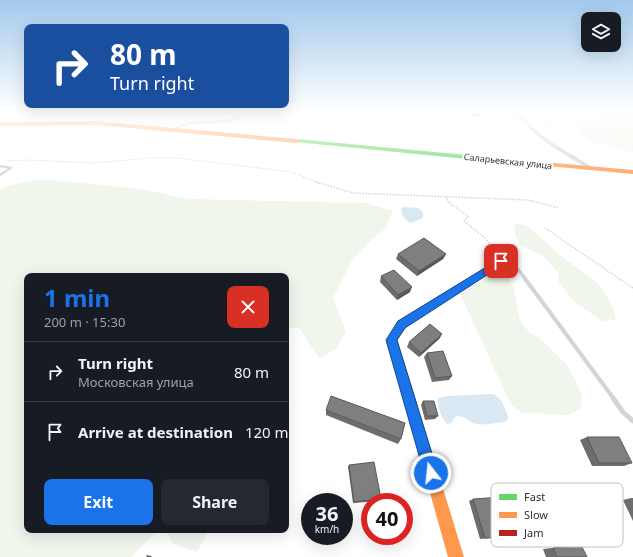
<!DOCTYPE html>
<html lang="en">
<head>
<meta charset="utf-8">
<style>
	body { margin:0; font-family:"Noto Sans",sans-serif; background:#242831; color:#f1f3f6; height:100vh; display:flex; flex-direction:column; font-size:15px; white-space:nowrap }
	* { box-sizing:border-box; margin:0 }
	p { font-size:13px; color:#9ea1a6 }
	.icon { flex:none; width:22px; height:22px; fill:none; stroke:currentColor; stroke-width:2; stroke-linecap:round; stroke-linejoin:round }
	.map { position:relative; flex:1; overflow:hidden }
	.drawer { position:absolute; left:24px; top:273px; width:265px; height:260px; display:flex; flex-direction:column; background:#171b24; border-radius:8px; box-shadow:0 4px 16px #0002 }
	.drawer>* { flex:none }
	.guide { position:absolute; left:24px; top:24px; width:265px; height:84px; border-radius:8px; box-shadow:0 4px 16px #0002; background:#1a4fa0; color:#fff; overflow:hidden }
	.fabs { position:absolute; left:581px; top:12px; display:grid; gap:8px }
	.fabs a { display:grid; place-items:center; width:40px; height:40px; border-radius:8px; background:#171b24; box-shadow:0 4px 16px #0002; font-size:20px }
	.speed { position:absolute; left:301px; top:493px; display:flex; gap:8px; font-size:20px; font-weight:700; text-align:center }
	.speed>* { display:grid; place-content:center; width:52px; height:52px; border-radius:50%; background:#171b24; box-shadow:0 4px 16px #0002; line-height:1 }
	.speed small { font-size:10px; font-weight:400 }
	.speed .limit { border:6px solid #d22; background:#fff; color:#111 }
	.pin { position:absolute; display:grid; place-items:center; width:34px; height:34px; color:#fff; margin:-17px; border-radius:8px; box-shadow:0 2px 6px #0006 }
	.me { position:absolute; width:44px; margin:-22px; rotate:344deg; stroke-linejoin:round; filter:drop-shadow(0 0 3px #0008) }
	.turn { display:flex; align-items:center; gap:14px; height:84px; padding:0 20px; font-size:18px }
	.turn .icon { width:52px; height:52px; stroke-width:2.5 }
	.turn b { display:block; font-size:28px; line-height:34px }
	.round { display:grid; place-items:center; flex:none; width:42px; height:42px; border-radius:8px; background:#242831 }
	.overview { display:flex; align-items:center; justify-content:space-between; height:68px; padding:0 20px }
	h1 { font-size:24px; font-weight:700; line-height:30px; color:#1a73e8 }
	.button { display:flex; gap:8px; margin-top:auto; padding:8px 20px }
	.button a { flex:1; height:46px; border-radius:8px; background:#1a73e8; color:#fff; font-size:16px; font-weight:700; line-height:46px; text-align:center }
	.button a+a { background:#242831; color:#f1f3f6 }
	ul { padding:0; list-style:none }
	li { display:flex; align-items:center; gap:12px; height:60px; padding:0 20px; border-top:1px solid #363941 }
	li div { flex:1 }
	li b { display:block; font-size:15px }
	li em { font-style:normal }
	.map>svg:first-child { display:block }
	.green { fill:#f1f6ed }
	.water { fill:#d9e8f3 }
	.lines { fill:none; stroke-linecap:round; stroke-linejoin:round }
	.path-far1 { stroke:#d4d4d4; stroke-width:1; stroke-dasharray:1.5 1.5; stroke-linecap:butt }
	.path { stroke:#d4d4d4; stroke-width:1.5; stroke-dasharray:1.5 1.5; stroke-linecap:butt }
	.lane-far3 { stroke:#d4d4d4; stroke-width:2.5 }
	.lane-far2 { stroke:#d4d4d4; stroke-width:3 }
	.lane-far1 { stroke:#d4d4d4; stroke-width:4 }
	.lane { stroke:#d4d4d4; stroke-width:5 }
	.street { fill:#d4d4d4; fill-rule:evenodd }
	.fast { fill:#63d668; fill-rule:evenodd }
	.slow { fill:#ff974d; fill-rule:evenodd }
	.jam { fill:#b3261e; fill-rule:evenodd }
	.wall { fill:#6d6d6d }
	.shaded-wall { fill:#595959 }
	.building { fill:#7f7f7f; stroke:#595959 }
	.route { fill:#1a73e8; stroke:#114b97 }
	.labels { text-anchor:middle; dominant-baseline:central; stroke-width:4; stroke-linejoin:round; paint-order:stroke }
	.far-street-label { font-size:9px; fill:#303030; stroke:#fff }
	.key { fill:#fff; stroke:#c1c1c1; stroke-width:1 }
	.key-label { font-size:11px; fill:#303030 }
</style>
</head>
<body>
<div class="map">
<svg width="633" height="557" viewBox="0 0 633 557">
	<rect width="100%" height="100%" fill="#fff"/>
	<g class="green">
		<polygon points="533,110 578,110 572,112 568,111 544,118 530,111"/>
		<polygon points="618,110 633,110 633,152 593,142 577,131 577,123 580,121"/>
		<polygon points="39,179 141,189 188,199 366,203 393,211 385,229 373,238 352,260 333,298 346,332 336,349 319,358 298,327 286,329 286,276 27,276 27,530 158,530 131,557 0,557 0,191 8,186"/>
		<polygon points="516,223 528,226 562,257 593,279 603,289 614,310 616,320 602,321 575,302 559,283 559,274 552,265 543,256 519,245 514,229"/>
		<polygon points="497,272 508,278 514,289 520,320 528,331 542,340 565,363 575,378 582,397 580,409 568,415 522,413 511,405 461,296 465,289"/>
		<polygon points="165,530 209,530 197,552 173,544"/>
	</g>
	<g class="water">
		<path d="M403 207 419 208 423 213V218L411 223C404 220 402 216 401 209Z"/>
		<path d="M493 394C502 397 505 409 508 417L507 421C500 423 479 426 473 423 465 419 466 416 456 416L451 423 447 424C442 418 436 405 438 398L446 396Z"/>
	</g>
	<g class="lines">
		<g class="path-far1">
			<polyline points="97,110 103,113"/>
			<polyline points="541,128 597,110"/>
			<polyline points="8,161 31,160 94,163 152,158 176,158 292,172 319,183"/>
		</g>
		<g class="path">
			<polyline points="316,182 353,193 528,200 559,208"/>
			<polyline points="445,197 452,205 468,216 464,221 486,239 497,254"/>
			<polyline points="545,228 633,288"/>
		</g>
		<g class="lane-far3">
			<polyline points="144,110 164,115 172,110"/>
			<polyline points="494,110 520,115"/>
			<polyline points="96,123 118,110"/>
			<path d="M175 130C188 120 199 123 214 122 229 121 243 118 256 110"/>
			<polyline points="0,166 11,168 0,175"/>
		</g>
		<path class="lane-far2" d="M501 261C513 261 517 268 524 277"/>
		<polyline class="lane-far1" points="523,276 614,399"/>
		<polyline class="lane" points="613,398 623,412 633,421"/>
		<path class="street" d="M517 110H521C529 133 573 154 594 168V170H590C569 156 525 135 517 110Z"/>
		<polygon class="fast" points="297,139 477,156 480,158 477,160 295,142 294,141"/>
		<g class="slow">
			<polygon points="96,121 297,139 300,141 297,143 96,125 0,126 0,122"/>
			<polygon points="477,156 633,170 633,174 475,159 475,157"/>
			<polygon points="411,398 415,400 417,404 464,557 448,557 405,404 407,400"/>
		</g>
		<polygon class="jam" points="501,258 505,261 504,263 406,327 397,340 417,404 415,408 411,410 407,408 387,340 398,321"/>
	</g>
	<g class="wall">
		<polygon points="471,110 483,110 480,117 470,115"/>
		<polygon points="398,254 446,254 443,259 417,276 396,259"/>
		<polygon points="381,276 410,292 397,300 380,282"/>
		<polygon points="440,338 419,357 407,347 409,342"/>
		<polygon points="427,353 452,376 449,380 432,382 424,357"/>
		<polygon points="423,401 438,416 435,419 425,420 421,405"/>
		<polygon points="326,410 401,439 398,444 326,415"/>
		<polygon points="587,437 632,463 624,466 592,466 580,440"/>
		<polygon points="349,465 381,499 379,501 353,503 348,467"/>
		<polygon points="631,498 633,498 633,521 623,500"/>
		<polygon points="473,499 516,536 480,539 469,501"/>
		<polygon points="570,546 587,557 546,557 543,549"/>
	</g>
	<g class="shaded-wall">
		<polygon points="446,254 443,259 417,276 419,271"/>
		<polygon points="412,287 410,292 397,300 398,295"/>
		<polygon points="442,334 440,338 419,357 421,353"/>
		<polygon points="146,555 151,556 152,557 147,557"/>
	</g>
	<g class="building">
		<polygon points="424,238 446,254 419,271 398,254"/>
		<polygon points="394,270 412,287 398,295 381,276"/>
		<polygon points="430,324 442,334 421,353 409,342"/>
		<polygon points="443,351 452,376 435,378 427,353"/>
		<polygon points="331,396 405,423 401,439 326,410"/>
		<polygon points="423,401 434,401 438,416 427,416"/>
		<polygon points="587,437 619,437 632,463 599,463"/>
		<polygon points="374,462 381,499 354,502 349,465"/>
		<polygon points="503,497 516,536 485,538 473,499"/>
		<polygon points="581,545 587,557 557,557 553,548"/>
	</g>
	<linearGradient id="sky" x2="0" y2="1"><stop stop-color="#a2c9ec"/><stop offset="0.59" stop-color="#fff"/><stop offset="1" stop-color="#fff" stop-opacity="0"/></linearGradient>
	<rect width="633" height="188" fill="url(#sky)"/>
	<polygon class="route" points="501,258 505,261 504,264 405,328 397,340 438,473 436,478 431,479 426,478 424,473 386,340 398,321"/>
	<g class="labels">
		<g class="far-street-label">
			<text transform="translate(508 161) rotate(6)">Саларьевская улица</text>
		</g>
	</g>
	<rect x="491" y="483" width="132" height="64" rx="6" class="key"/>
	<rect x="499" y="494" width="18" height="6" fill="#63d668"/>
	<rect x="499" y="512" width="18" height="6" fill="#ff974d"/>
	<rect x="499" y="530" width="18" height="6" fill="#b3261e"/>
	<g class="key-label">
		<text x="524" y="501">Fast</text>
		<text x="524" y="519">Slow</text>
		<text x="524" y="537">Jam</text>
	</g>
</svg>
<div class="fabs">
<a><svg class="icon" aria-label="layers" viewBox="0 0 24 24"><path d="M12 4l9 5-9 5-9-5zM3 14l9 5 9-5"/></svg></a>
</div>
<div class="speed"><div>36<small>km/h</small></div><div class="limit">40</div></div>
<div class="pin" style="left:501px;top:261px;background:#d93025"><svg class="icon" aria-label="arrive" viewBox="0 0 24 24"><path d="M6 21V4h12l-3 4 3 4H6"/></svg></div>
<svg class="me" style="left:431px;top:473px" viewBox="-20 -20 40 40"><circle r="17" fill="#1a73e8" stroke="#fff" stroke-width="3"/><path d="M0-11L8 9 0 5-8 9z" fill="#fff"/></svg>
<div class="guide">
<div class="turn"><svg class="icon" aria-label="right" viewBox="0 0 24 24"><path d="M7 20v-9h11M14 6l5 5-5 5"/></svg><div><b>80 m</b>Turn right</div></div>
</div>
<section class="drawer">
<div class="overview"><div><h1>1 min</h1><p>200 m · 15:30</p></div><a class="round" style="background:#d93025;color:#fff"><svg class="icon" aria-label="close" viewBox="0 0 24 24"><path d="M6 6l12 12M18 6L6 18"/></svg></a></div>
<ul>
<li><svg class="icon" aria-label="right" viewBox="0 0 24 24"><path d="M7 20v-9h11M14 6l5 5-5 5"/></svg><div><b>Turn right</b><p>Московская улица</p></div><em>80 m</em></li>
<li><svg class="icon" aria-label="arrive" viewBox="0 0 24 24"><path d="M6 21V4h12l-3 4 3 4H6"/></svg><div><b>Arrive at destination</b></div><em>120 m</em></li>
</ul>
<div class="button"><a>Exit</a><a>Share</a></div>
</section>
</div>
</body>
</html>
